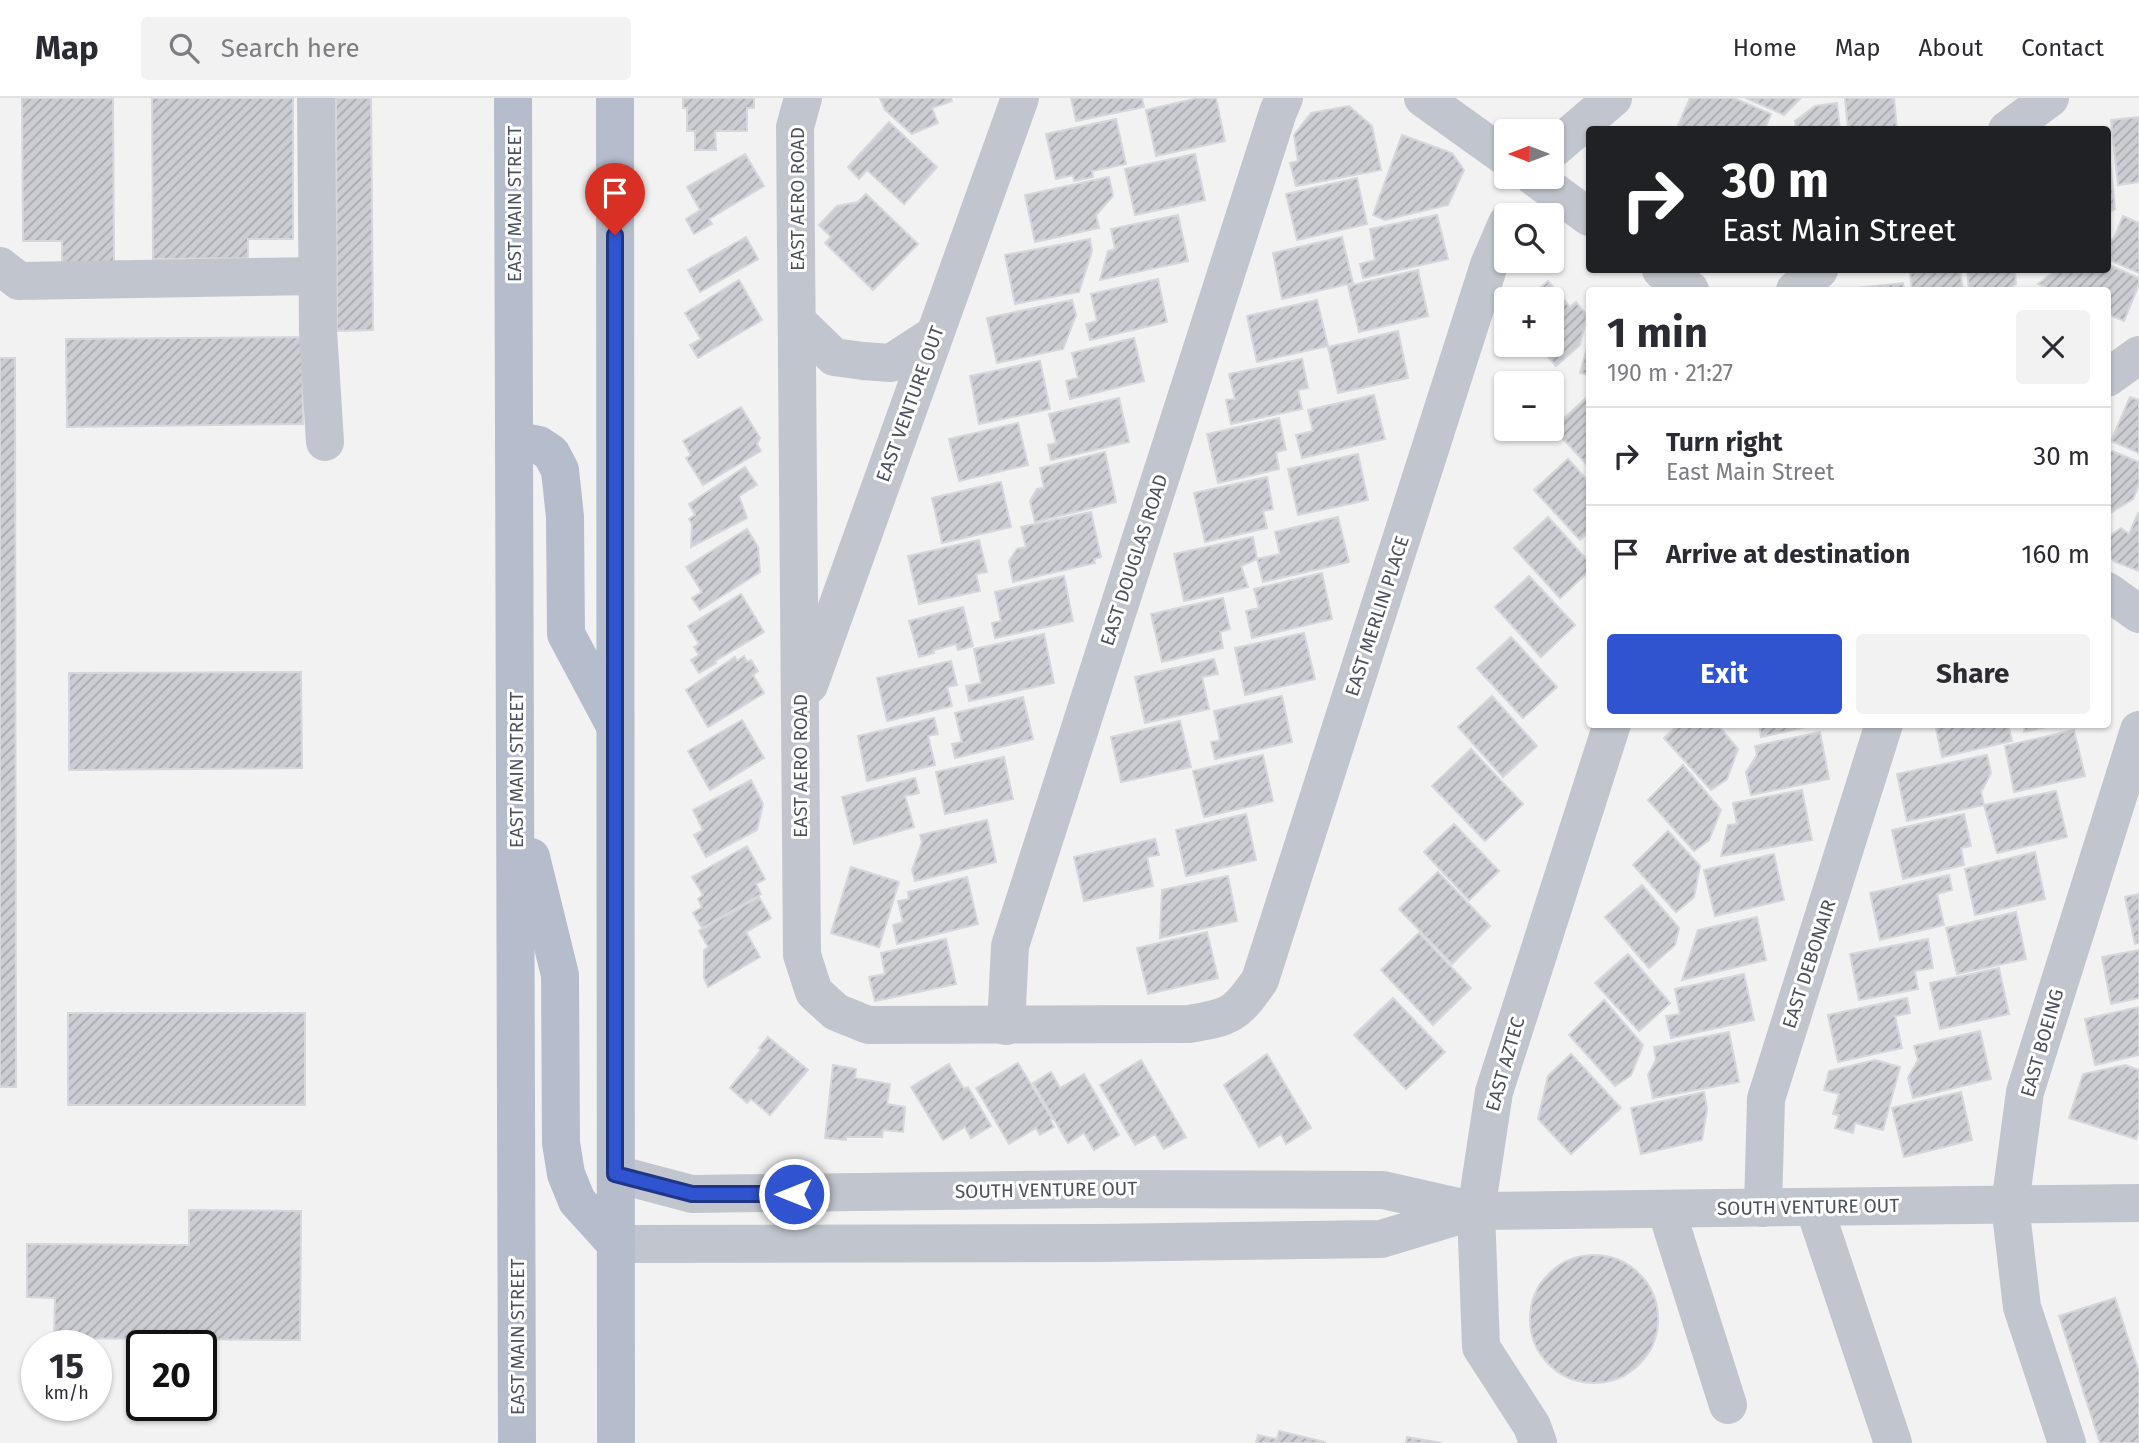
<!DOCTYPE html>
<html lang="en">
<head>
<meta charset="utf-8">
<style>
	body { margin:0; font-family:"Fira Sans",sans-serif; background:#f2f2f3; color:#2b2b33; height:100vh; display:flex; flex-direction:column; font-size:26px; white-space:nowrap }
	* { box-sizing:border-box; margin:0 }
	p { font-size:23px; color:#7c7c81 }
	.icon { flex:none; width:38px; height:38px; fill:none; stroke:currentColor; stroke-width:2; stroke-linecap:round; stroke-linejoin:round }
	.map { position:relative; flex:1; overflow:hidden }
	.side { position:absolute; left:1586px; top:189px; width:525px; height:441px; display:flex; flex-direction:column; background:#fff; border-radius:7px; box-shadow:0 2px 5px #0004 }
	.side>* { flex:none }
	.banner { position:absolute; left:1586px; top:28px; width:525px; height:147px; border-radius:7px; box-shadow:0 2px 5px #0004; background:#202124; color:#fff; overflow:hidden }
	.needle { width:46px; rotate:270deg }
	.fabs { position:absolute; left:1494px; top:21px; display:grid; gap:14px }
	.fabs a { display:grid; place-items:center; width:70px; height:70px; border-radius:7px; background:#fff; box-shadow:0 2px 5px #0004; font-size:35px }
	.speed { position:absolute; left:21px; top:1232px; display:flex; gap:14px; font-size:35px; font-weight:700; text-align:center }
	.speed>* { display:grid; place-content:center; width:91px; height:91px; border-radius:50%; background:#fff; box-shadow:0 2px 5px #0004; line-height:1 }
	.speed small { font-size:18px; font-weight:400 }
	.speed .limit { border:4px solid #111; border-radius:10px; background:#fff; color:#111 }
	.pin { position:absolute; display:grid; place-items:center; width:60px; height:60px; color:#fff; margin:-72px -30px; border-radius:50% 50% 50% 0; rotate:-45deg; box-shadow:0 0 7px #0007 }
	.pin .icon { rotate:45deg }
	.me { position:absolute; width:77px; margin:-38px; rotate:270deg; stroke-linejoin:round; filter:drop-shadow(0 0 5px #0008) }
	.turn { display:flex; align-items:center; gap:24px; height:147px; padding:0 21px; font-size:32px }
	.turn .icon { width:91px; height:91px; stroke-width:2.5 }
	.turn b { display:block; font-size:49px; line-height:60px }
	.round { display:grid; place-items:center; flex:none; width:74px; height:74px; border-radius:7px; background:#f2f2f3 }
	.overview { display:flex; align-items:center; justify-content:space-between; height:119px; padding:0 21px }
	h1 { font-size:42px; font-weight:700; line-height:52px }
	.primary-button { display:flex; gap:14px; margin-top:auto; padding:14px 21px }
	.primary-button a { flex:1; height:80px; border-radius:7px; background:#3053cf; color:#fff; font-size:28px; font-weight:700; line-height:80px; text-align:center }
	.primary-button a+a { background:#f2f2f3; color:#2b2b33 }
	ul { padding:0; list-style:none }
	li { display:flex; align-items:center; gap:21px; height:98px; padding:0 21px; border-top:2px solid #e1e1e2 }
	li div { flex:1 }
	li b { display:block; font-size:26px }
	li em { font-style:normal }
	header { display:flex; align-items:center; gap:42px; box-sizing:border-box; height:98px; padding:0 35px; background:#fff; border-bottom:2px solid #e1e1e2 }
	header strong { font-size:33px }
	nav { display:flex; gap:38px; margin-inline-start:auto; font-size:24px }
	.search { width:490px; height:63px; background:#f2f2f3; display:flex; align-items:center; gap:18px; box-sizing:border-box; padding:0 24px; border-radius:7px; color:#7c7c81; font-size:26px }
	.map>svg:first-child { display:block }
	.building { fill:url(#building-hatch); stroke:#d6d7dc; stroke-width:2 }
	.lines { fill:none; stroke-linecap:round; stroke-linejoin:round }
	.minor { stroke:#c1c6ce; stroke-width:38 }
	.major { stroke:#b5bccc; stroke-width:38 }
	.route-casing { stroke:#1f3687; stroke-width:18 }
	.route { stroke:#3053cf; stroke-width:12 }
	.labels { text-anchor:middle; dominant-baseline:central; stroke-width:6; stroke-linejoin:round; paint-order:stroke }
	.street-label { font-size:19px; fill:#4b515d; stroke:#fff }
</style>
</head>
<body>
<header>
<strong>Map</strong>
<div class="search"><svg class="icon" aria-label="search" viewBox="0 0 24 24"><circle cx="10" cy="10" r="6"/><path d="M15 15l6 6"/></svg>Search here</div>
<nav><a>Home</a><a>Map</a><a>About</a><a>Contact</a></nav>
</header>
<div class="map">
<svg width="2139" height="1345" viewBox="0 0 2139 1345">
	<defs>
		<pattern id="building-hatch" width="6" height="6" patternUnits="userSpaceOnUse" patternTransform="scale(1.75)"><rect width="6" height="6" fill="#cccdd3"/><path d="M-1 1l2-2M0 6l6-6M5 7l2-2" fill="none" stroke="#a8a9ae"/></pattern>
	</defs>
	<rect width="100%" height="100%" fill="#f3f2f2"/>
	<g class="building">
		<polygon points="22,0 113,0 114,164 62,164 62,143 23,143"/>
		<polygon points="152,0 293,0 293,141 248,141 248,160 153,161"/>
		<polygon points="336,0 371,0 373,232 337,233"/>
		<polygon points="683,0 754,0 754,10 747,10 747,33 715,33 716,52 695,52 695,33 687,33 687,10 683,10"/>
		<polygon points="880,0 951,0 952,3 932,10 938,25 912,36 885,12"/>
		<polygon points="1071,0 1142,0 1144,9 1076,23"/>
		<polygon points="1198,0 1216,0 1225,43 1156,58 1146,12"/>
		<polygon points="1690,0 1734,0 1771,16 1766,28 1760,32 1681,32 1677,30"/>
		<polygon points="1746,0 1801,0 1784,17"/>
		<polygon points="1845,0 1894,0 1897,32 1848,32"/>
		<polygon points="1837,5 1840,32 1796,32 1795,23 1815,8"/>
		<polygon points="1349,8 1372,28 1381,72 1296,88 1290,65 1298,63 1294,37 1311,15"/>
		<polygon points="2139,19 2139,84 2118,87 2111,22"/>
		<polygon points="1116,21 1126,66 1092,73 1093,79 1074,83 1073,77 1056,81 1046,36"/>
		<polygon points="889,24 937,69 904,106 867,72 859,81 848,69"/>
		<polygon points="1402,37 1452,55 1464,72 1448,107 1385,122 1373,117"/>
		<polygon points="2107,54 2109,54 2115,111 2107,116"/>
		<polygon points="745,56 764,88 709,121 712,126 694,136 686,121 700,112 687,89"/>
		<polygon points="1195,56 1205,102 1135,117 1125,71"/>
		<polygon points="1109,79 1113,98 1096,117 1099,130 1035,144 1025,97"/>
		<polygon points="1357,80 1367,126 1297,142 1286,96"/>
		<polygon points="866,96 918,146 873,192 825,145 831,139 819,127 837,108 858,104"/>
		<polygon points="1178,117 1188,163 1100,182 1108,153 1115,151 1111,131"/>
		<polygon points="1437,117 1448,161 1363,180 1360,166 1375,162 1370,131"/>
		<polygon points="2123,118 2139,125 2139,175 2107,161 2107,139 2113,142"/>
		<polygon points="746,139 758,161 700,194 688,172"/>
		<polygon points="1342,139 1353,185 1282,201 1273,155"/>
		<polygon points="1090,141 1092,153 1079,194 1015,206 1005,157"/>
		<polygon points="2107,166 2139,180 2139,186 2124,223 2107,216 2107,192 2052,192 2038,186 2056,172 2107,172"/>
		<polygon points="1418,172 1428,218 1359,234 1348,188"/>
		<polygon points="1940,172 1960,172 1963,192 1912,192 1910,175"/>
		<polygon points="1967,172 2015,172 2016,186 2006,192 1969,192"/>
		<polygon points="1158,181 1167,224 1090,242 1086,226 1097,223 1091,196"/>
		<polygon points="739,182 762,222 698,260 690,247 701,241 685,215"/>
		<polygon points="1548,183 1570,209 1576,204 1587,217 1580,247 1556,268 1537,247 1552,247 1552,201 1527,201"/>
		<polygon points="1903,185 1904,192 1855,192 1857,190"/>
		<polygon points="1072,202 1076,217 1063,251 997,265 987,220"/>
		<polygon points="1317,202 1328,248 1257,264 1247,218"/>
		<polygon points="1398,233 1408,280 1338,295 1328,249"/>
		<polygon points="302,239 303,326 67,329 66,241"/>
		<polygon points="1134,240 1144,283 1070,301 1066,283 1078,280 1072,255"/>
		<polygon points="1589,243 1589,277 1580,275"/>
		<polygon points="0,260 15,260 16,989 0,989"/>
		<polygon points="1302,261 1308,290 1298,292 1302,311 1231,326 1226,302 1235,301 1229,276"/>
		<polygon points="1040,263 1050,311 979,326 970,278"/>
		<polygon points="1374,297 1385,341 1302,360 1296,337 1313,333 1308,312"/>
		<polygon points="1587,299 1589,300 1589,369 1553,330"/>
		<polygon points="2130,299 2139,302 2139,355 2111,343"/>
		<polygon points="1119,300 1129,344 1051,362 1048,347 1056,345 1049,316"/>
		<polygon points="741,309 760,340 757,346 761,353 703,387 686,360 691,357 683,343"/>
		<polygon points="1279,320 1286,352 1276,354 1279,371 1218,385 1207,336"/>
		<polygon points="1018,325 1028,367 959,383 949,341"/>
		<polygon points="2107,351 2139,364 2139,387 2133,401 2107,417"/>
		<polygon points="1105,354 1116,404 1035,424 1030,403 1037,391 1044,390 1040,370"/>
		<polygon points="1358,356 1368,402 1298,417 1288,371"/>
		<polygon points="1568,361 1589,384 1589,433 1580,442 1534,392"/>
		<polygon points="745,369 757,387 739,398 747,420 691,449 692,426 689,421 695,417 689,406"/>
		<polygon points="1267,379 1273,411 1263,413 1267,430 1205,444 1194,395"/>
		<polygon points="1001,384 1011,429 942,445 932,400"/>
		<polygon points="1091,414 1101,459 1094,461 1095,465 1013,484 1009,463 1017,451 1026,449 1021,429"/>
		<polygon points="2138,415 2139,416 2139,473 2115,464 2107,457 2107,440 2121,430 2129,436"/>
		<polygon points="1338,419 1349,464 1263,484 1257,461 1280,456 1275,434"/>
		<polygon points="1548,419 1589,464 1589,473 1560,500 1514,450"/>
		<polygon points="747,431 758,449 760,474 700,512 692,500 702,494 686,469"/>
		<polygon points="1253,439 1257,461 1241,468 1248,489 1184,503 1174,456"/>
		<polygon points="979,442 987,474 976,476 980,493 919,506 908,458"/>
		<polygon points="1322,475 1332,521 1252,540 1246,513 1259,510 1254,491"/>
		<polygon points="1064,478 1073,523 995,540 992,525 1001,523 995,494"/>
		<polygon points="1529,478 1575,527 1541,559 1495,509"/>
		<polygon points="741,496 764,534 715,563 716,565 699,575 691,562 699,557 694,549 699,546 688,528"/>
		<polygon points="1223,500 1230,531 1220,534 1223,550 1162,564 1151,516"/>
		<polygon points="963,509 973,548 958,552 956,546 934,552 934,555 919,559 909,523"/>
		<polygon points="1304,535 1315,581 1245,597 1235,550"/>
		<polygon points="1044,536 1054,585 969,603 966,588 981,585 974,551"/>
		<polygon points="1511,539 1557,589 1523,620 1477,570"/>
		<polygon points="744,558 747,564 751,562 758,573 753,577 764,595 708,629 686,592 735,559 737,563"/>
		<polygon points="1214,561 1218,576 1202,579 1209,611 1145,625 1135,579"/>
		<polygon points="951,563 957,587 947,589 952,608 887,623 877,580"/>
		<polygon points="301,574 302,670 69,672 69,575"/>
		<polygon points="1282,598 1292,644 1215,661 1211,644 1220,642 1214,613"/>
		<polygon points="1492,598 1537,648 1503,679 1458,629"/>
		<polygon points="1023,599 1033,641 955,660 952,646 962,644 955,615"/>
		<polygon points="934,620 938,636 928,638 935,667 867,683 858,638"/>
		<polygon points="742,622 764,660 710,692 688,653"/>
		<polygon points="1180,623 1191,669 1121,684 1111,639"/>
		<polygon points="1679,626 1717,626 1738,651 1727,681 1711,692 1664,640"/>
		<polygon points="1759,626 1820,626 1761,639"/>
		<polygon points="1935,626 2008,626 2012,643 1942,659"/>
		<polygon points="2025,626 2060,626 2024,634"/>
		<polygon points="2074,632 2085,678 2014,694 2005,648"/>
		<polygon points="1820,634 1829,681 1751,697 1746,674 1757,657 1755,648"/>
		<polygon points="1471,651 1523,706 1485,743 1432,688"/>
		<polygon points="1263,657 1273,703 1204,719 1193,673"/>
		<polygon points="1987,657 1991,675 1981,694 1984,707 1907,723 1897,676"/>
		<polygon points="1004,659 1013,701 945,716 936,674"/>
		<polygon points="1683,667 1721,712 1709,742 1694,753 1648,702"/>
		<polygon points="915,680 919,695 905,698 914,729 854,746 842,699"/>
		<polygon points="751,682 763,706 757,732 706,759 694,737 703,732 693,712"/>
		<polygon points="1802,692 1812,742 1721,758 1728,727 1737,726 1733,705"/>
		<polygon points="2056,693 2067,739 1997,755 1984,707"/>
		<polygon points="1246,716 1256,762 1186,778 1176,732"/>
		<polygon points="1964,716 1971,748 1961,750 1964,767 1903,781 1892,732"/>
		<polygon points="987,722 996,764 915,783 912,772 922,744 920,737"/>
		<polygon points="1454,726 1499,773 1469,802 1424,754"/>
		<polygon points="1668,733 1700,768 1694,799 1676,814 1633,767"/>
		<polygon points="1155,741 1159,757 1147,759 1153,788 1084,803 1074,759"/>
		<polygon points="747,748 765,781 756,786 761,796 702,830 693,815 702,809 698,801 703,797 692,779"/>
		<polygon points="2035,754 2045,801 1975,817 1965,771"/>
		<polygon points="1774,756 1784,802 1715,818 1704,772"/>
		<polygon points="851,769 899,784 879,849 831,835"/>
		<polygon points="1438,774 1490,828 1452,866 1399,811"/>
		<polygon points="1949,777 1952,792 1937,796 1944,827 1880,842 1870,795"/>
		<polygon points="1228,778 1237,823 1160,840 1162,792"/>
		<polygon points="967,779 978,826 897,846 893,827 903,824 898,803 909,801 908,794"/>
		<polygon points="1642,787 1679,830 1675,847 1649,870 1605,819"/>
		<polygon points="2139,796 2139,845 2135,846 2125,799"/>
		<polygon points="759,799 771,820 746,834 760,859 708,889 704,880 704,852 708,849 699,833"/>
		<polygon points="2016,814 2026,861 1957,876 1946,830"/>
		<polygon points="1757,819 1766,862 1682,882 1698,832"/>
		<polygon points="1207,834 1218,880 1148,896 1137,850"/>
		<polygon points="1419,835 1471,890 1433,927 1381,872"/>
		<polygon points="946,841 956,886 875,903 869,879 885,876 881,855"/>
		<polygon points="1928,841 1933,870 1915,873 1918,891 1859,902 1850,856"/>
		<polygon points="2139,852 2139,900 2111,906 2102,859"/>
		<polygon points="1628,856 1670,905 1639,933 1595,885"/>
		<polygon points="1999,870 2009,916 1940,931 1930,885"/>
		<polygon points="1744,876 1754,922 1671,940 1666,918 1680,916 1675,891"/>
		<polygon points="1393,900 1445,954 1406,991 1354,937"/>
		<polygon points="1907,900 1910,915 1895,918 1902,950 1838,964 1828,917"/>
		<polygon points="1604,902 1643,947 1631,977 1615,988 1569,937"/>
		<polygon points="2139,909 2139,957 2095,967 2085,921"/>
		<rect x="68" y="915" width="237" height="92"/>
		<polygon points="1980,933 1991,981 1913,1000 1908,980 1918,962 1914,948"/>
		<polygon points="1729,934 1739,984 1653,1000 1648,977 1656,962 1654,949"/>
		<polygon points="768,939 808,972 770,1017 751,1001 747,1005 730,990 761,952 759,950"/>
		<polygon points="1267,956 1311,1030 1286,1046 1281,1036 1259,1049 1224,987"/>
		<polygon points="1571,956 1621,1010 1571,1056 1538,1021 1548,978"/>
		<polygon points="1141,962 1186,1039 1164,1051 1155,1036 1135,1047 1100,987"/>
		<polygon points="1875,962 1900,969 1883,1032 1855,1025 1853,1035 1835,1030 1839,1017 1833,1016 1839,996 1824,992 1829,973"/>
		<polygon points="1018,965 1052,1021 1050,1022 1054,1029 1040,1037 1036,1030 1009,1046 976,990"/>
		<polygon points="949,966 964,991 968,989 991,1028 971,1040 965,1029 943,1042 911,989"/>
		<polygon points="833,967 856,971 855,980 890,986 887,1006 905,1009 903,1034 883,1032 882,1039 846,1039 846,1042 825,1040"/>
		<polygon points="2125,967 2139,972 2139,1033 2136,1041 2069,1020 2083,976"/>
		<polygon points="1051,974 1060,990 1084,976 1119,1037 1094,1052 1084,1035 1068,1045 1033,985"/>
		<polygon points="1704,994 1707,1011 1702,1042 1641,1056 1631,1010"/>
		<polygon points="1961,994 1972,1042 1904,1059 1892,1010"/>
		<polygon points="189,1112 301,1113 300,1242 54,1240 55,1200 27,1199 27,1146 189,1147"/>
		<circle cx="1594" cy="1221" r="64"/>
		<polygon points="2115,1200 2139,1274 2139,1345 2100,1345 2059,1218"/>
		<polygon points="1279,1333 1325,1344 1325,1345 1256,1345 1258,1337 1277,1341"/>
		<polygon points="1407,1339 1442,1345 1406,1345"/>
	</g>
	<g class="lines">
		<g class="minor">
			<polyline points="316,0 318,232 325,344"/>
			<path d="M803 0 795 29 802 857 814 894 836 914 868 927 1189 926C1231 919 1236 917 1260 882L1489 167 1507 125"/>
			<polyline points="1423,0 1507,60"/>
			<polyline points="2007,32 2050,0"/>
			<polyline points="1552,52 1613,0"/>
			<polyline points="1534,79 1589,119"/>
			<polyline points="0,168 19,183 317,178"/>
			<polyline points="1661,172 1690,192"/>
			<polyline points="1795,192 1819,172"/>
			<polyline points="797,223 834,259 863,263 891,265 934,237"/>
			<polyline points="2107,280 2139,257"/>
			<polyline points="2107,493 2139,516"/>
			<polyline points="809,587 1020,0"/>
			<polyline points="1006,928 1010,848 1278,14 1284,0"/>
			<polyline points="616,1076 692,1096 1095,1091 1383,1092 1476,1113 2139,1105"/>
			<polyline points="1814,1109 1893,1345"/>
			<polyline points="1763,1110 1766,1001 1884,626"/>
			<polyline points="1666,1111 1728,1307"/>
			<polyline points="616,1146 1097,1145 1381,1141 1474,1113"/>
			<polyline points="1538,1345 1532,1328 1481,1249 1476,1113 1494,994 1612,626"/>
			<polyline points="2067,1345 2022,1209 2010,1107 2025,994 2139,632"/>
		</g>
		<g class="major">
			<polyline points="513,0 517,1345"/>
			<polyline points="615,0 616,1345"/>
			<polyline points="515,342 539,347 551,355 560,372 565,419 566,536 613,624"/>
			<polyline points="531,759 560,877 561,1045 566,1076 577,1103 616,1146"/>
		</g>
	</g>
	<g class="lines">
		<defs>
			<polyline id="route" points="615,137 615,1076 692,1096 794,1096"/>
		</defs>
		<use href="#route" class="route-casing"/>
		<use href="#route" class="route"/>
	</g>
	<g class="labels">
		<g class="street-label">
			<text transform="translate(797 101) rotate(-90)">EAST AERO ROAD</text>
			<text transform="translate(514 106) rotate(-90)">EAST MAIN STREET</text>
			<text transform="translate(910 306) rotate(-70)">EAST VENTURE OUT</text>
			<text transform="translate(1134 462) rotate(-72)">EAST DOUGLAS ROAD</text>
			<text transform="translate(1377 518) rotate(-72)">EAST MERLIN PLACE</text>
			<text transform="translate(800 668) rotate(-90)">EAST AERO ROAD</text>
			<text transform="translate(516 672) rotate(-90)">EAST MAIN STREET</text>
			<text transform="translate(1809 866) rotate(-72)">EAST DEBONAIR</text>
			<text transform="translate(2042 945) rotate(-74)">EAST BOEING</text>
			<text transform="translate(1505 966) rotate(-74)">EAST AZTEC</text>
			<text transform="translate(1046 1092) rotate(-1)">SOUTH VENTURE OUT</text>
			<text transform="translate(1808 1109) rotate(-1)">SOUTH VENTURE OUT</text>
			<text transform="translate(517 1239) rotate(-90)">EAST MAIN STREET</text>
		</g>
	</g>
</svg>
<div class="fabs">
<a><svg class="needle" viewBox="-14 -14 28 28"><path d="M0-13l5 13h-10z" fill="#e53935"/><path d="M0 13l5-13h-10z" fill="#7c7c81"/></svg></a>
<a><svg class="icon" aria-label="search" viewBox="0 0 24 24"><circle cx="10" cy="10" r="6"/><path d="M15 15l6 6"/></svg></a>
<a>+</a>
<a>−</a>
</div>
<div class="speed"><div>15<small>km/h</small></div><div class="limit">20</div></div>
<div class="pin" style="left:615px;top:137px;background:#d93025"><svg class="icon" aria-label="arrive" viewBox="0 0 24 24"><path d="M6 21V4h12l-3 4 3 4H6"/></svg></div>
<svg class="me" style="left:794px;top:1096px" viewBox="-20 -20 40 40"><circle r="17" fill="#3053cf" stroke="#fff" stroke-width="3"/><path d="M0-11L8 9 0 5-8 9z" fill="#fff"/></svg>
<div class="banner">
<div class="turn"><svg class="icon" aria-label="right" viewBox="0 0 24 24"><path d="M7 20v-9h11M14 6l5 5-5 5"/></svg><div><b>30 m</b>East Main Street</div></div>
</div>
<section class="side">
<div class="overview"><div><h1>1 min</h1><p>190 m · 21:27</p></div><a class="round"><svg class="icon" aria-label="close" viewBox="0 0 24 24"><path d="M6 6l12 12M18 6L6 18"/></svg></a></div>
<ul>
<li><svg class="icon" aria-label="right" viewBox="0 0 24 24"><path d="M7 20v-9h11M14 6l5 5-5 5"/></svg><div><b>Turn right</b><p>East Main Street</p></div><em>30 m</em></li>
<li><svg class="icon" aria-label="arrive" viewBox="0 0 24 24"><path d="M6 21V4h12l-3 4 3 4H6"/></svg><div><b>Arrive at destination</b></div><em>160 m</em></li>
</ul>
<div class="primary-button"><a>Exit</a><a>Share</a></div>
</section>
</div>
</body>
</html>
